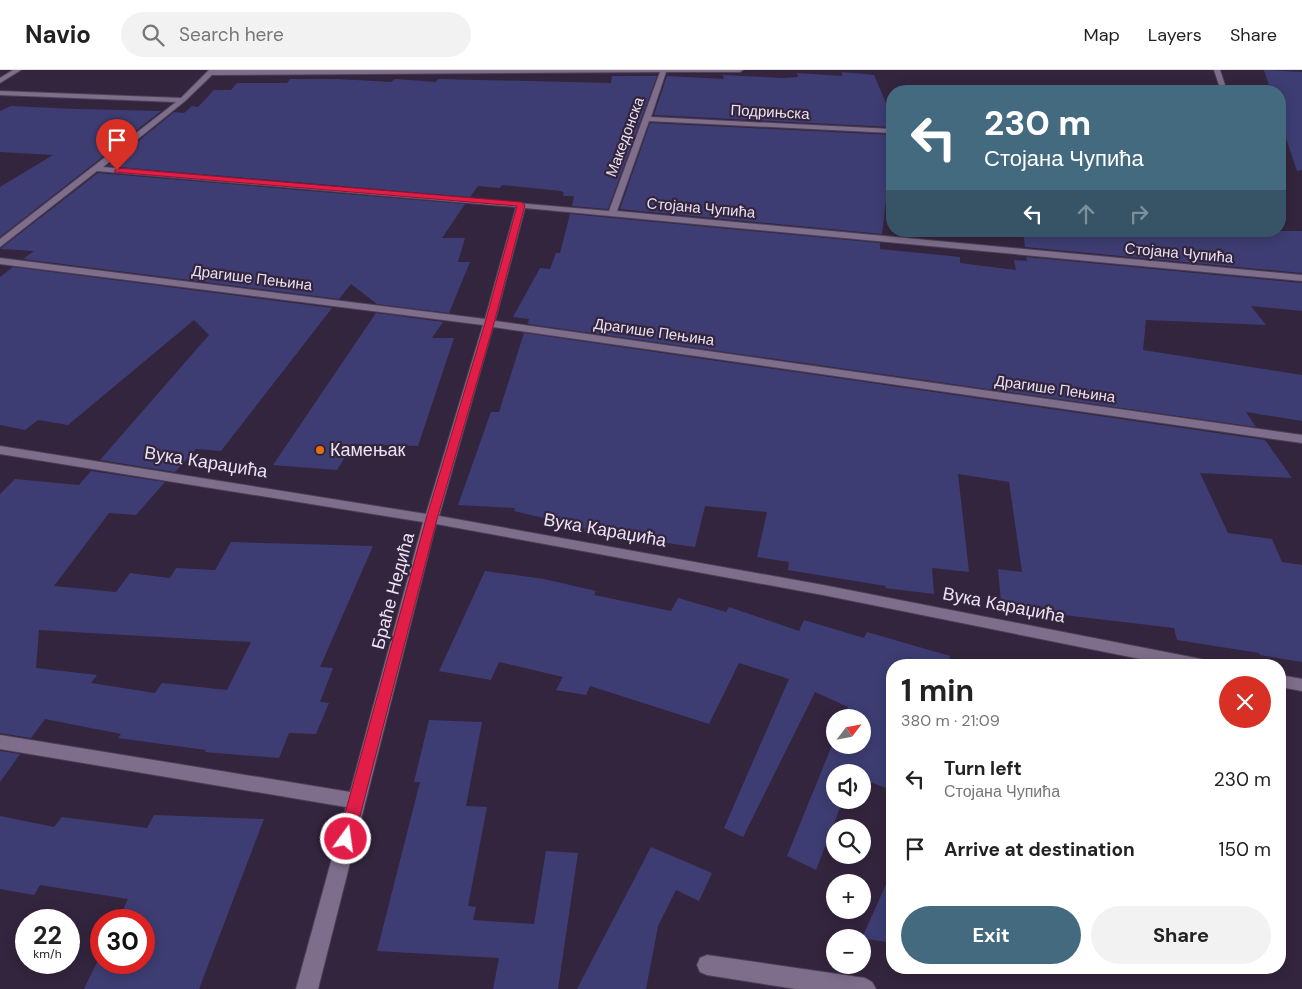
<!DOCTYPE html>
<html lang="en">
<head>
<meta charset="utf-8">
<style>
	body { margin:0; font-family:"DM Sans",sans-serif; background:#f2f2f2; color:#222; height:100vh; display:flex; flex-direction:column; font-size:19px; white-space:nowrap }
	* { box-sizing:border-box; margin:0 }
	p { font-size:16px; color:#767676 }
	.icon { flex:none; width:28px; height:28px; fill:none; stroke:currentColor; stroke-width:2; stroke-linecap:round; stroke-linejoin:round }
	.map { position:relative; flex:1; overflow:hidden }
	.drawer { position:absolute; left:886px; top:589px; width:400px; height:315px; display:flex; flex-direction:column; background:#fff; border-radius:20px; box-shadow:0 2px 12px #0003 }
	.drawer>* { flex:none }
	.guide { position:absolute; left:886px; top:15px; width:400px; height:152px; border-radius:20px; box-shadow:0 2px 12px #0003; background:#446a80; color:#fff; overflow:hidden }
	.needle { width:32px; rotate:58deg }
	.tools { position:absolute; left:826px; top:639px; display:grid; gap:10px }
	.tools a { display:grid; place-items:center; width:45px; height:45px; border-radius:50%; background:#fff; box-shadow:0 2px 12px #0003; font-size:25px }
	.speed { position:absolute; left:15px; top:839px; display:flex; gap:10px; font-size:25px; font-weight:700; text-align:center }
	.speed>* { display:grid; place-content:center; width:65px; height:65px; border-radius:50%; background:#fff; box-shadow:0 2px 12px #0003; line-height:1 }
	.speed small { font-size:12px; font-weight:400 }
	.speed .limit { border:8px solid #d22; background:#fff; color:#111 }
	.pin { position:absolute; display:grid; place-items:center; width:42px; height:42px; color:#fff; margin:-51px -21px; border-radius:50% 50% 50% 0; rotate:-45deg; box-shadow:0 0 5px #0007 }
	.pin .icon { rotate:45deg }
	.me { position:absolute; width:55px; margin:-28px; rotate:14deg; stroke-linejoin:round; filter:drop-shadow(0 0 4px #0008) }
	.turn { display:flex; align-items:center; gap:18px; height:105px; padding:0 15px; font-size:22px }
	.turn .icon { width:65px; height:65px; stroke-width:2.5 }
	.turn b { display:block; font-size:35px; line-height:42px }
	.lanes { display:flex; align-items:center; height:48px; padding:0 15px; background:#0003; justify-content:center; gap:25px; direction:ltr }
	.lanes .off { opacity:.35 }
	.round { display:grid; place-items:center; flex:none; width:52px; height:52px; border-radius:26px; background:#f2f2f2 }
	.summary { display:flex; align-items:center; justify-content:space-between; height:85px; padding:0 15px }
	h1 { font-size:30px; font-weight:700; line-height:38px }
	.cta { display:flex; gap:10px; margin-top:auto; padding:10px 15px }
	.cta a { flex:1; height:58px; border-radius:30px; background:#446a80; color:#fff; font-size:20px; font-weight:700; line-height:58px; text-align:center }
	.cta a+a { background:#f2f2f2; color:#222 }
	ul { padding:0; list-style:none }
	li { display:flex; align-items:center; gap:15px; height:70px; padding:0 15px }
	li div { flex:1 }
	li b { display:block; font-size:19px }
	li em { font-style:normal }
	header { display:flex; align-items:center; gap:30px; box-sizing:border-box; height:70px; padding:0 25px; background:#fff; border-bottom:1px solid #e0e0e0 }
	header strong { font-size:24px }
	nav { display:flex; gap:28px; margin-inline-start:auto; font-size:18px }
	.search { width:350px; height:45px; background:#f2f2f2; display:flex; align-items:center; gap:12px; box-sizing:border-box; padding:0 18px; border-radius:28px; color:#767676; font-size:19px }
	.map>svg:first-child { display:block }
	.building { fill:#3e3d73; fill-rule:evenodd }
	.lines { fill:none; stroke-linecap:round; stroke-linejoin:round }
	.service-casing { stroke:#4d4055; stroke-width:2 }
	.minor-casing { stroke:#4d4055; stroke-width:2 }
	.service { fill:#7f6e8b; fill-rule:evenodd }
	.minor { fill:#7f6e8b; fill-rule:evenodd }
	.route { fill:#e11d48; stroke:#92132f }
	.food-dot { fill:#e8710a; stroke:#34253e; stroke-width:2 }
	.labels { text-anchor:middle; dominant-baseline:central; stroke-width:4.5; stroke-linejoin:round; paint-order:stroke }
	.far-street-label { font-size:15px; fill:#ebe2f2; stroke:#34253e }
	.poi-label { font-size:18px; fill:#ebe2f2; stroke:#34253e; text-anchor:start }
	.street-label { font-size:18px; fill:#ebe2f2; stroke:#34253e }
</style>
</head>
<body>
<header>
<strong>Navio</strong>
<div class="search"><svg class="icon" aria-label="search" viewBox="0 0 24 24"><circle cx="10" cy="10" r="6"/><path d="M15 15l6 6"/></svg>Search here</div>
<nav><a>Map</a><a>Layers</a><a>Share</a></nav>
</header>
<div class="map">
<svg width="1302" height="919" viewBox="0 0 1302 919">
	<rect width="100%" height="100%" fill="#34253e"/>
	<g class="building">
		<polygon points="1264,0 1302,2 1302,100 1297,101 1280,50 1280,21 1271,21"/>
		<polygon points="842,2 874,5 892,47 892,57 654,45 667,6 724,9 723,5 784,8 798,7 797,3 842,6"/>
		<polygon points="612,6 657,6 608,139 572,136 574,126 563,126 564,123 561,121 502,115 500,118 478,116 470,127 108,96 174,42 184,43 192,36 198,37 214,20 231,20 237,13 287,13 290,9 337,9 391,12 395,9 436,12 438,9 611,13"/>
		<polygon points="11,36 78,39 161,41 0,167 0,117 53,85 0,82 0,41"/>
		<polygon points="650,53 892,65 892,81 882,164 620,139"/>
		<polygon points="98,103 465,134 442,168 465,168 458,192 470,192 449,243 377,234 351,214 339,229 23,189 34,181 0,179"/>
		<polygon points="570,144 880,173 880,179 960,187 960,193 1016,200 1014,190 1027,191 1026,187 1302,213 1302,241 1251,236 1266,255 1146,250 1143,280 1302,305 1302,351 1246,342 1256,357 528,254 529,249 513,247 540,198 550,199 556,183 560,183"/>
		<polygon points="1023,161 1302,161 1302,203 1025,177"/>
		<polygon points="13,197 332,238 221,381 196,379 175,402 100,390 209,265 194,250 68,355 38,350 25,360 0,355 0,207"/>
		<polygon points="376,243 443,252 432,268 454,268 418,376 353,374 337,400 273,395"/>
		<polygon points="524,263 1265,370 1292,408 1200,403 1228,463 1272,469 1282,492 1302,495 1302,592 1260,585 1259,583 1177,570 1174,558 1064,545 1064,550 1002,542 998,499 1022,502 1009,412 958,404 969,502 932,498 934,524 885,518 886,516 788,500 789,492 757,487 767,442 705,436 695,477 584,461 585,458 514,441 515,438 458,435 491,342 499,342"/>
		<path d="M91 401 165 412 136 445 109 443 54 516 116 522 130 503 170 508 176 498 215 500 231 472 373 476 320 597 333 598 320 632 329 633 316 664 289 663 279 688 205 682 206 680 118 668 121 664 45 649 31 668 0 663V424L15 409 79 415ZM39 560 194 569 251 572 227 620 162 613 155 623 91 613 97 605 36 598Z"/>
		<polygon points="485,501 544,509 596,521 594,525 671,541 678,528 726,542 729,537 799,561 804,550 864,568 867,562 950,586 948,595 892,595 892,700 886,718 862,709 862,702 855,702 855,698 853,702 835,702 835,730 843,730 816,800 787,786 835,668 835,675 862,675 862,648 843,648 848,637 815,622 743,767 724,758 789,609 739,593 709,654 590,616 586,625 556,620 563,607 499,592 491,610 439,601"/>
		<polygon points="429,650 482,652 466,736 487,737 468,836 476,837 473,850 534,854 546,781 578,783 558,919 493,919 499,888 377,881 420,712 414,712"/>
		<polygon points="0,681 20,684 0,712"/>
		<polygon points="154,745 264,749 199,919 84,919 101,884 101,892 144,892 144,850 118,850 128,829 40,815 34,825 0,819 0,746 54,757 62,747 147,758"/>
		<polygon points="651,777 712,803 699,831 676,820 658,856 646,919 577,919"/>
		<polygon points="892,801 892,873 862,868"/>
	</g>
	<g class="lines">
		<defs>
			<polygon id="service" points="13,0 21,0 0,13 0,8"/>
			<g id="minor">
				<path d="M209 0H743L740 2H666L651 47 892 59V63L649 51 617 141 1302 205V211L525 138 495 251 1302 365V373L493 257 439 446 823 515 1201 589 1207 591 1209 595H1170L823 525 436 454 318 919H296L346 737 0 679V665L350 722 423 452 0 384V376L426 444 483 255 0 194V188L485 249 516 137 97 101 0 177V169L176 32 0 25V21L181 28ZM660 2 609 141 103 97 185 31 212 5Z"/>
				<polygon points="1214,0 1220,0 1227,21 1221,21"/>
				<polygon points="1280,605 1302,609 1302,621 1280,617"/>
				<polygon points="707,885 865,908 872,912 876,919 796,919 707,905 700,902 697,895 700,888"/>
			</g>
		</defs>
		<use href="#service" class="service-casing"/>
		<use href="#minor" class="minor-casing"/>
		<use href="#service" class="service"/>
		<use href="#minor" class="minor"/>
	</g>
	<polygon class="route" points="117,98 521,132 525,135 494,253 437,449 354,769 351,774 346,776 341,774 338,769 426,449 485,253 517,136 114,102"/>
	<circle class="food-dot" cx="320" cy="380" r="5"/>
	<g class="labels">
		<g class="far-street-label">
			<text transform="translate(770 42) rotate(3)">Подрињска</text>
			<text transform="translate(625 67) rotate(-70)">Македонска</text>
			<text transform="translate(701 138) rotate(5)">Стојана Чупића</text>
			<text transform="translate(1179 183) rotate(5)">Стојана Чупића</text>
			<text transform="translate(252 208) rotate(7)">Драгише Пењина</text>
			<text transform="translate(654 262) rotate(8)">Драгише Пењина</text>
			<text transform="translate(1055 319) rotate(8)">Драгише Пењина</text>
		</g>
		<g class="poi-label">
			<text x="330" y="380">Камењак</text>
		</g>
		<g class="street-label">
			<text transform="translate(206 392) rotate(9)">Вука Караџића</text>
			<text transform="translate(605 460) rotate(10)">Вука Караџића</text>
			<text transform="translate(393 521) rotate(-75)">Браће Недића</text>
			<text transform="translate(1004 535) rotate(11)">Вука Караџића</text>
		</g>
	</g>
</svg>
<div class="tools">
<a><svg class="needle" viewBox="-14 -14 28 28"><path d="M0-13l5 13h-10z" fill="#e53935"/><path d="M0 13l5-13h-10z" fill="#767676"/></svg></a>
<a><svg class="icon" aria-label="sound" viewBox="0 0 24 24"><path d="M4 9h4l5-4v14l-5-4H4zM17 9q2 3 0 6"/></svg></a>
<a><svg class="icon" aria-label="search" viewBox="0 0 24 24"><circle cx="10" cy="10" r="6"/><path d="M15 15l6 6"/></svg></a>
<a>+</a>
<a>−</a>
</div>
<div class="speed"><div>22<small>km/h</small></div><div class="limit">30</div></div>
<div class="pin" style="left:117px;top:100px;background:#d93025"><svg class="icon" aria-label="arrive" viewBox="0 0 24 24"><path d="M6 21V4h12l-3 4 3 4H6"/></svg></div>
<svg class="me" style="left:346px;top:769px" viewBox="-20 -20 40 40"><circle r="17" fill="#e11d48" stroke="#fff" stroke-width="3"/><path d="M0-11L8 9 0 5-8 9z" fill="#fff"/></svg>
<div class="guide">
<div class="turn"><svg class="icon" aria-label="left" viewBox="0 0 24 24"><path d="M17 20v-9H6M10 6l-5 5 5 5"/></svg><div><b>230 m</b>Стојана Чупића</div></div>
<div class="lanes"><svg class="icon" aria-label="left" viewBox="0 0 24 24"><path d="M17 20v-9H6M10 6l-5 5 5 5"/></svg><svg class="icon off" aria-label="ahead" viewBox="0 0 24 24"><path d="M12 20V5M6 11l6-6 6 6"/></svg><svg class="icon off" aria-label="right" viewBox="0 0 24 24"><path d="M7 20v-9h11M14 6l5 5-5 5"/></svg></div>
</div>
<section class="drawer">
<div class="summary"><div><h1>1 min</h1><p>380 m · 21:09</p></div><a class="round" style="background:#d93025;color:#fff"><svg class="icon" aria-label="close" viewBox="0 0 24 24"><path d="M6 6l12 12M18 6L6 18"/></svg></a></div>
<ul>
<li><svg class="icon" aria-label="left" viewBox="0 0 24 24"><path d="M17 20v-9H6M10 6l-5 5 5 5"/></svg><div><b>Turn left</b><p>Стојана Чупића</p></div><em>230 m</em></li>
<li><svg class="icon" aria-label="arrive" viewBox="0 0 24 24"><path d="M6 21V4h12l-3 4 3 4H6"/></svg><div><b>Arrive at destination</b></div><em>150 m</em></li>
</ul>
<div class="cta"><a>Exit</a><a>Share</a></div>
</section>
</div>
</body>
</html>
